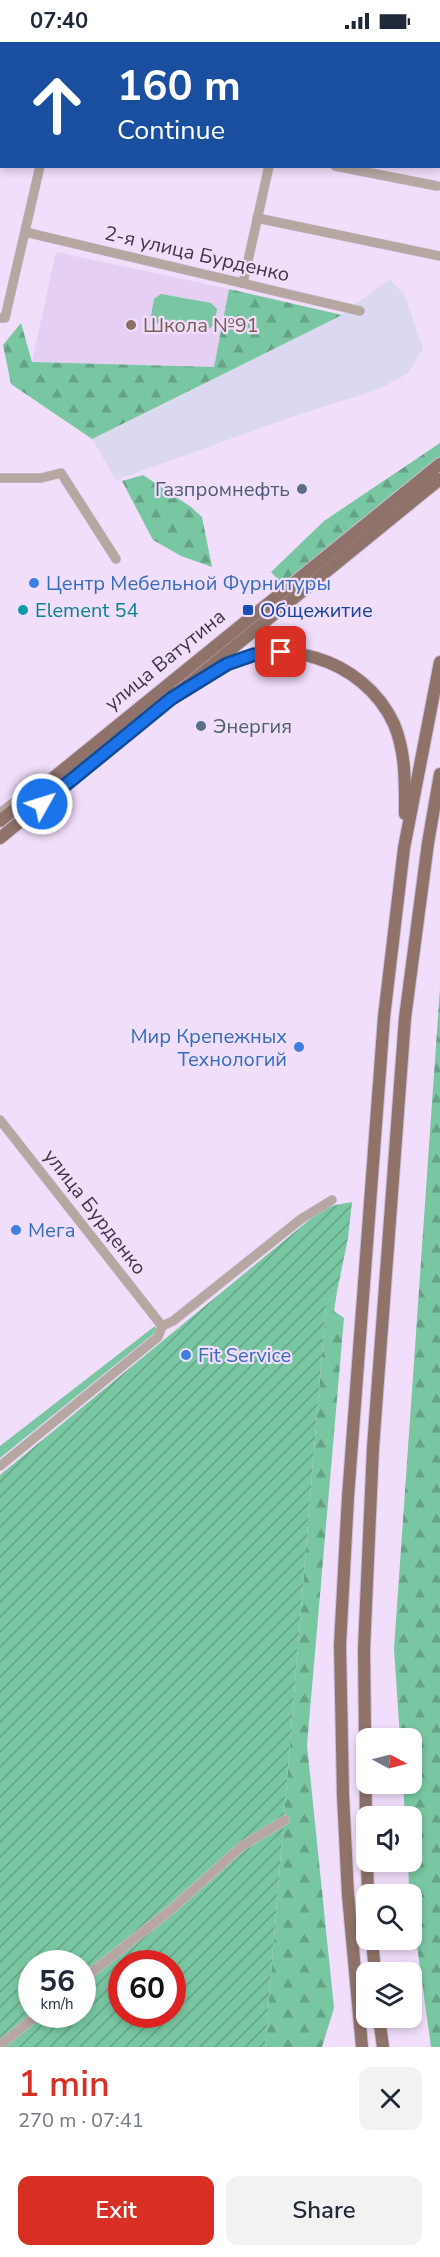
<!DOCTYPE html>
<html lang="en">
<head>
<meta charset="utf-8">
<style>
	body { margin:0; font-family:"Nunito Sans",sans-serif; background:#f2f2f3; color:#1f2937; height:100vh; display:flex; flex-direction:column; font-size:22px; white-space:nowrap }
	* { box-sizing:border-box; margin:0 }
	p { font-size:20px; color:#747a83 }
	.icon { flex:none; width:33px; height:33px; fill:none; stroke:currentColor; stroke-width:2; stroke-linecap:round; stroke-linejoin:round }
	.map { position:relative; height:2005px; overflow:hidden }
	.sheet { display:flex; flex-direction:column; background:#fff; flex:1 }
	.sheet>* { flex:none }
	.hud { position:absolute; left:0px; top:0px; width:441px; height:126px; box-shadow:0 3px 9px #0003; background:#1a4fa0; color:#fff; overflow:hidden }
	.needle { width:39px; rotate:97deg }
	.buttons { position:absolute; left:356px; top:1686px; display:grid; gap:12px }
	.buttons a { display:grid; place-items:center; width:66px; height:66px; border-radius:12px; background:#fff; box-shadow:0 3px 9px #0003; font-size:30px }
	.speed { position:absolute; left:18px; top:1908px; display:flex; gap:12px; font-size:30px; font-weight:700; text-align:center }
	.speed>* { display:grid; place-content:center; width:78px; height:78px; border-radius:50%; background:#fff; box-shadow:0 3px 9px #0003; line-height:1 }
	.speed small { font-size:15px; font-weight:400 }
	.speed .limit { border:9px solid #d22; background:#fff; color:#111 }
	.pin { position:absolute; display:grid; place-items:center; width:51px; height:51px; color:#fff; margin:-26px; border-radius:12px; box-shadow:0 3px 9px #0006 }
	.me { position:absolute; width:66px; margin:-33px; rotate:51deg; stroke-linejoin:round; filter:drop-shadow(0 0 4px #0008) }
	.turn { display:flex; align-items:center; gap:21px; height:126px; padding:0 18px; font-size:27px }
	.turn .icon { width:78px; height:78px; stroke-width:2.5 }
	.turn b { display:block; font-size:42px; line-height:51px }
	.round { display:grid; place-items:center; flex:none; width:63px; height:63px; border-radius:12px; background:#f2f2f3 }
	.headline { display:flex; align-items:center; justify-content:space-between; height:102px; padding:0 18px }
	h1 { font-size:36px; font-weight:600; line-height:45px; color:#d93025 }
	.primary-button { display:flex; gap:12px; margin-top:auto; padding:12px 18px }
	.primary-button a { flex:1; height:69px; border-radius:12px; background:#d93025; color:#fff; font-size:24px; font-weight:600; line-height:69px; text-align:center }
	.primary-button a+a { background:#f2f2f3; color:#1f2937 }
	.status { display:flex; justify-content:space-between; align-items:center; height:42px; padding:0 30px; background:#fff; direction:ltr }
	.status svg { height:16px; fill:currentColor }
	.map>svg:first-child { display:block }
	.industrial { fill:#dbd9ef }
	.built { fill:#e5cff3 }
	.grass { fill:#79c7a2 }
	.forest { fill:url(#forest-firs) }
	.garden { fill:url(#garden-furrows); fill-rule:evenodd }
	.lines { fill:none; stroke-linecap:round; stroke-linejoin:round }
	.minor-casing { stroke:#cdbdd6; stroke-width:10 }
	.major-casing { stroke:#cdbdd6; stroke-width:14 }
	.minor { stroke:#b7a7a3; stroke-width:9 }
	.major { stroke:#8f736b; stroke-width:12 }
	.route-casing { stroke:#114b97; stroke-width:15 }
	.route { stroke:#1a73e8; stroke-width:10 }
	.education-dot { fill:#8d6e63; stroke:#f0defb; stroke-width:2 }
	.service-dot { fill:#5c6f8a; stroke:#f0defb; stroke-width:2 }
	.shop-dot { fill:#3f7fe0; stroke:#f0defb; stroke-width:2 }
	.culture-dot { fill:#0f9aa8; stroke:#f0defb; stroke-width:2 }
	.transit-dot { fill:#1a4fb4; stroke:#f0defb; stroke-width:2 }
	.labels { text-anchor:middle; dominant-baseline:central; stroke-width:4.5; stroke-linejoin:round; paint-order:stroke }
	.street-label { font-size:20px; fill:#3f3743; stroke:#f0defb }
	.education-label { font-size:20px; fill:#785e54; stroke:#f0defb; text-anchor:start }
	.service-label { font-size:20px; fill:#4e5e75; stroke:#f0defb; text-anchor:end }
	.shop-label { font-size:20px; fill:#366cbe; stroke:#f0defb; text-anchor:start }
	.culture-label { font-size:20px; fill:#0d838f; stroke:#f0defb; text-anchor:start }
	.transit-label { font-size:20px; fill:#164399; stroke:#f0defb; text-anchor:start }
</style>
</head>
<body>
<div class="status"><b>07:40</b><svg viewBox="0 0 49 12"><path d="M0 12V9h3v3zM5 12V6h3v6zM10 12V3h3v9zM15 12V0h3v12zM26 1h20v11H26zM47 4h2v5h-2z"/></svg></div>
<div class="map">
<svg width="440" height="2005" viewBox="0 0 440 2005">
	<defs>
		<pattern id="forest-firs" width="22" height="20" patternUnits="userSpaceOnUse" patternTransform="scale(1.5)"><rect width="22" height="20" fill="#79c7a2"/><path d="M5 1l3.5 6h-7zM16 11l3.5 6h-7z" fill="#65a286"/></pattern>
		<pattern id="garden-furrows" width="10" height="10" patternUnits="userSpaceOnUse" patternTransform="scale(1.5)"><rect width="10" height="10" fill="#79c7a2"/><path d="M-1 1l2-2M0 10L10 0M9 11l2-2" fill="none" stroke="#65a286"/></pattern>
	</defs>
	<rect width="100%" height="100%" fill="#f0defb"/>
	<polygon class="industrial" points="390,237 405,254 423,307 407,332 377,348 300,372 116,438 92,397 341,273"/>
	<polygon class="built" points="56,210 229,247 214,325 32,320"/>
	<g class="grass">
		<polygon points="161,252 211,261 217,267 214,283 206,289 156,281 151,274 154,257"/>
		<polygon points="155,1284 157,1289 0,1416 0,1404"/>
	</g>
	<g class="forest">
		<polygon points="229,247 342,273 92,397 11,342 3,303 21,281 32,320 214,325"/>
		<polygon points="440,401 440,417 282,542 271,530 324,479"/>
		<polygon points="143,433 191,465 202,475 212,525 181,514 153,498 122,439"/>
		<polygon points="440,946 440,2005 431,2005 409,1846 408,1820 411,1820 411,1774 405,1774 403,1742 411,1742 411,1696 400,1696 394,1607"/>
		<polygon points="337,1250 334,1269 344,1276 307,1703 334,1966 322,2005 265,2005 326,1263"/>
	</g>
	<path class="garden" d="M352 1160 348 1196 337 1250 326 1263 265 2005H0V1433L325 1165ZM32 1922H82V1972H32ZM122 1922H172V1972H122Z"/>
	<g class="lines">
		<defs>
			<g id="minor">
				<polyline points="364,0 371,2"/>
				<polyline points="69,2 70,0"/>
				<polyline points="211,2 212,0"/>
				<polyline points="295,2 296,0"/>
				<polyline points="335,124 437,144"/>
				<polyline points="257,176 440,214"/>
				<polyline points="25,190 360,269"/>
				<polyline points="243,241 269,124"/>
				<polyline points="0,276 5,276 40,124"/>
				<polyline points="0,436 41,436 61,431 116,517"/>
				<polyline points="0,771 13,761"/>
				<polyline points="0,1078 162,1284"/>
				<polyline points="162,1284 173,1279 301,1177 332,1158"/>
				<polyline points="0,1424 158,1295 162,1284"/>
				<polyline points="82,1938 173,1866 242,1804 285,1778"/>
				<polyline points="0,2003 39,1972"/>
			</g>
			<g id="major">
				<path d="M215 630C275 589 364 616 394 682 406 711 405 741 405 772"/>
				<polyline points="0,779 440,422"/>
				<path d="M0 796C148 677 293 556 440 437"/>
				<polyline points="366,1783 364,1607 373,1406 405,976 428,801 440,732"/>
				<polyline points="367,1820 368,1852"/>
				<polyline points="372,1898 375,1930"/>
				<polyline points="379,1976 383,2005"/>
				<polyline points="362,2005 348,1853 343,1753 340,1603 348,1455 384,975 404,806 440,620"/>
			</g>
		</defs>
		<use href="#minor" class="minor-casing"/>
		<use href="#major" class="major-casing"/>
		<use href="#minor" class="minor"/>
		<use href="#major" class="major"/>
	</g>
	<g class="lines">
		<defs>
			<polyline id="route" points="42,762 172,656 227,622 253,613 281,610"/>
		</defs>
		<use href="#route" class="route-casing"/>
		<use href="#route" class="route"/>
	</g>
	<circle class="education-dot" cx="131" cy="283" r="6"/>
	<g class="service-dot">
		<circle cx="302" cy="447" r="6"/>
		<circle cx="201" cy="684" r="6"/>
	</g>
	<g class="shop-dot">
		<circle cx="34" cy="541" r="6"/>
		<circle cx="299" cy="1005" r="6"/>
		<circle cx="16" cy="1188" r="6"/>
		<circle cx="186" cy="1313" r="6"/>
	</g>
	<circle class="culture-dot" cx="23" cy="568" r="6"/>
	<rect class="transit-dot" x="242" y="562" width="12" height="12" rx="3"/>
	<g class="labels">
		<g class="street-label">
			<text transform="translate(197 212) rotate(13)">2-я улица Бурденко</text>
			<text transform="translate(165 618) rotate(-39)">улица Ватутина</text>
			<text transform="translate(95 1170) rotate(52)">улица Бурденко</text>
		</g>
		<g class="education-label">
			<text x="143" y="283">Школа №91</text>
		</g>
		<g class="service-label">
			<text x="290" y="447">Газпромнефть</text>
			<text x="213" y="684" text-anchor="start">Энергия</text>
		</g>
		<g class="shop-label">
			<text x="46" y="541">Центр Мебельной Фурнитуры</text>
			<text x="287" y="994" text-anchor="end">Мир Крепежных<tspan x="287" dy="23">Технологий</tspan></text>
			<text x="28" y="1188">Мега</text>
			<text x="198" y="1313">Fit Service</text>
		</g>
		<g class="culture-label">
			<text x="35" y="568">Element 54</text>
		</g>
		<g class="transit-label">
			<text x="260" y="568">Общежитие</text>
		</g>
	</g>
</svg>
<div class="buttons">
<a><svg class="needle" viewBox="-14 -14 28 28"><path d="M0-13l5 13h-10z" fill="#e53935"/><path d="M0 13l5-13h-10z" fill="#747a83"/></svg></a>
<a><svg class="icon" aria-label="sound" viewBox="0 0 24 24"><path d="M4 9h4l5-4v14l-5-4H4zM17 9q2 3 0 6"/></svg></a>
<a><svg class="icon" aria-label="search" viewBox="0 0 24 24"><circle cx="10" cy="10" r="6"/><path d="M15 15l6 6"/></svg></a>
<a><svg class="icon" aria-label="layers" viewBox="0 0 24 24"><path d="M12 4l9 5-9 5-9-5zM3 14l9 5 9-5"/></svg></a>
</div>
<div class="speed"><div>56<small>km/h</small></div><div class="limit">60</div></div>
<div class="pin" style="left:281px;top:610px;background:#d93025"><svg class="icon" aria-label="arrive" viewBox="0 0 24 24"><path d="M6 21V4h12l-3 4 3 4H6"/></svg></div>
<svg class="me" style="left:42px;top:762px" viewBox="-20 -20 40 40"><circle r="17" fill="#1a73e8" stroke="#fff" stroke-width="3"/><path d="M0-11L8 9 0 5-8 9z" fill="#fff"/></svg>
<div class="hud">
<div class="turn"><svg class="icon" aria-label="ahead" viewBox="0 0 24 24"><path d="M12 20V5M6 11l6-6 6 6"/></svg><div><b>160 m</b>Continue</div></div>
</div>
</div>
<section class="sheet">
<div class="headline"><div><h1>1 min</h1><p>270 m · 07:41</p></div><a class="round"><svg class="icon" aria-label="close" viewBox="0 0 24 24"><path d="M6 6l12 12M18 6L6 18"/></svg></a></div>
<div class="primary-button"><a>Exit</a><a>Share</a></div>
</section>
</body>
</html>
